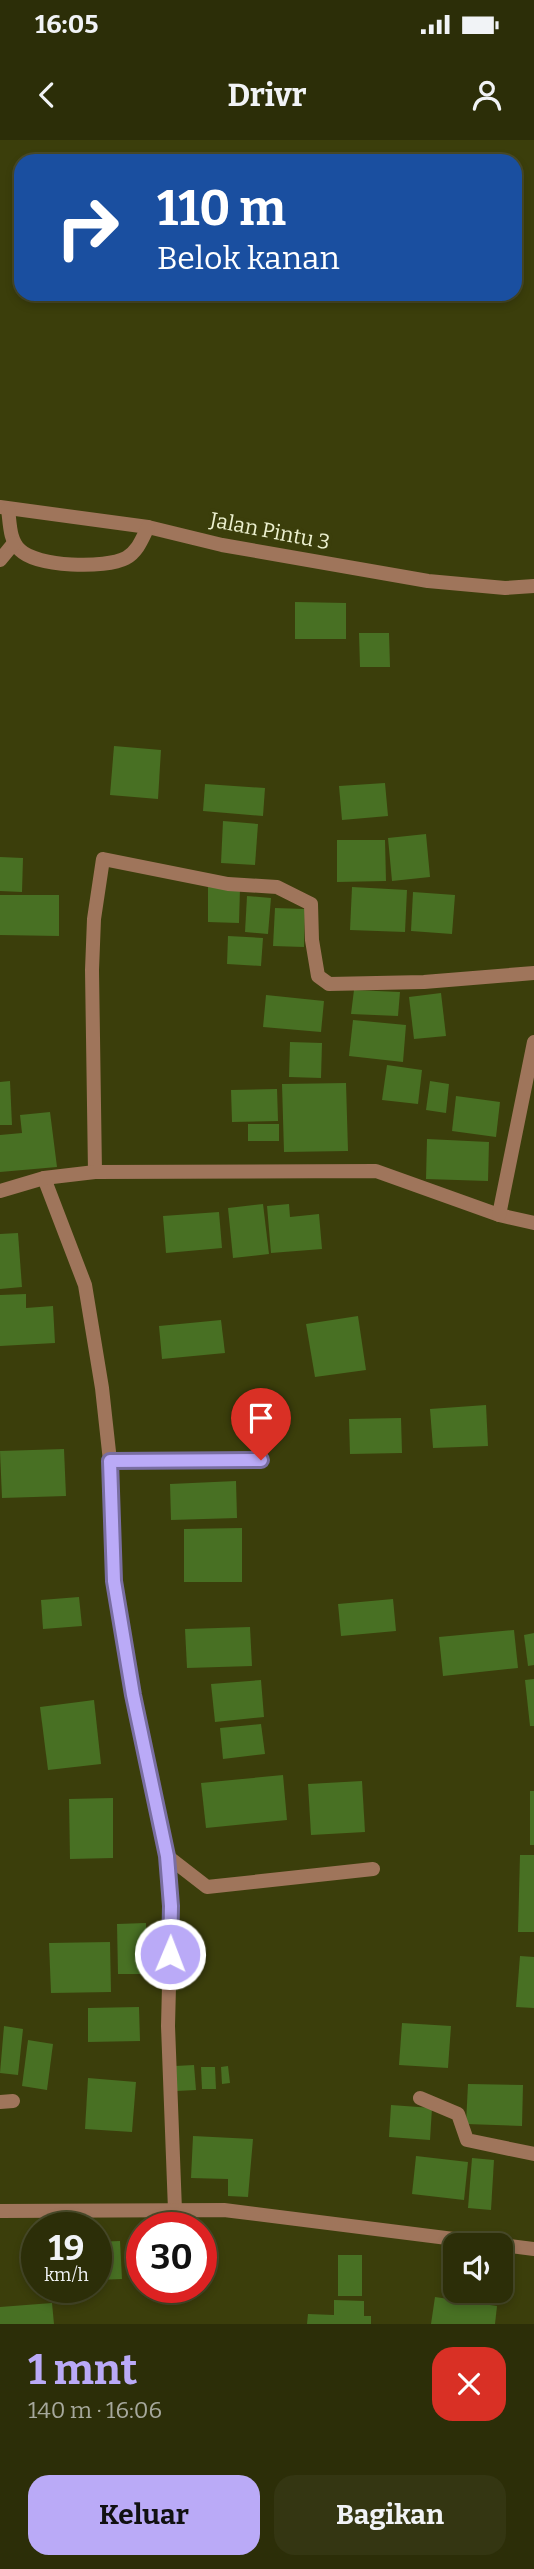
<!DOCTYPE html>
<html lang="id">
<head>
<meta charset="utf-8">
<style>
	body { margin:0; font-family:Bitter,serif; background:#343612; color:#f1f3f6; height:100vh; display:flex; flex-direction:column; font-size:26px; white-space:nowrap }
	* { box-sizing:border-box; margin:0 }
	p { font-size:23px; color:#a6a89c }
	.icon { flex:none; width:38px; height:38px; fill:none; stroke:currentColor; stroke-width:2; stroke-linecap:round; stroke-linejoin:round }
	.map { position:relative; height:2184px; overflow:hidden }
	.side { display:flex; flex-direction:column; background:#2c2e08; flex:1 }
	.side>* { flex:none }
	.hud { position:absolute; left:14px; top:14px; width:508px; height:147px; border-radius:21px; box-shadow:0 4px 10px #0003,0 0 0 2px #484a29; background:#1a4fa0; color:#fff; overflow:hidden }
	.buttons { position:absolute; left:443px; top:2093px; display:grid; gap:14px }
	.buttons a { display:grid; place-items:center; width:70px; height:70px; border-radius:14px; background:#2c2e08; box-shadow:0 4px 10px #0003,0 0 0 2px #484a29; font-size:35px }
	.speed { position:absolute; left:21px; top:2072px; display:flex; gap:14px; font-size:35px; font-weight:700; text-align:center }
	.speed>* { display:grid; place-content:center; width:91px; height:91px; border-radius:50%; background:#2c2e08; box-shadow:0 4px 10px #0003,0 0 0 2px #484a29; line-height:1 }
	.speed small { font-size:18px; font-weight:400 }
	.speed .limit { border:10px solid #d22; background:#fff; color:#111 }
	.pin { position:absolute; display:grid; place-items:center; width:60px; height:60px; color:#fff; margin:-72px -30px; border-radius:50% 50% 50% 0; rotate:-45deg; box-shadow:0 0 7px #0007 }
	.pin .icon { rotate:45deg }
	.me { position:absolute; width:77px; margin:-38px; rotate:1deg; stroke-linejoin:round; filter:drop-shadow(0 0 5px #0008) }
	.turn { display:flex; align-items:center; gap:24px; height:147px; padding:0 28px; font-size:32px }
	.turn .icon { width:91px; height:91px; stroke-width:2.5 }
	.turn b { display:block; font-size:49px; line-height:60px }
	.round { display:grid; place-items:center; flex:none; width:74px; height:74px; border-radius:21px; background:#343612 }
	.headline { display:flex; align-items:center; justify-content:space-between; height:119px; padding:0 28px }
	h1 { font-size:42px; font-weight:700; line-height:52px; color:#baaaf7 }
	.action { display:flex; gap:14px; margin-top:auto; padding:14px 28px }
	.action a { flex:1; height:80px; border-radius:21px; background:#baaaf7; color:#111; font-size:28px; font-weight:700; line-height:80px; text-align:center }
	.action a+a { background:#343612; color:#f1f3f6 }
	.status { display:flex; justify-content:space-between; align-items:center; height:49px; padding:0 35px; background:#2c2e08; direction:ltr }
	.status svg { height:19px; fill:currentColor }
	header { display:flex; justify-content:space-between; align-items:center; height:91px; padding:0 28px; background:#2c2e08; font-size:32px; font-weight:700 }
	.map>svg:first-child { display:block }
	.building { fill:#487023 }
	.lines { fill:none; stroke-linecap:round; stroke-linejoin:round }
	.street { stroke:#9f755b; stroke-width:14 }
	.route-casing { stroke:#796ea1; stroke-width:18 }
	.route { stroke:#baaaf7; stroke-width:12 }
	.labels { text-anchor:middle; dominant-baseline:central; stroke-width:7; stroke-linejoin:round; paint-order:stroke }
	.street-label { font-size:21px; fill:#ecf0cf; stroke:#3b3e0b }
</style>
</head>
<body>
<div class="status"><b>16:05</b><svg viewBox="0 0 49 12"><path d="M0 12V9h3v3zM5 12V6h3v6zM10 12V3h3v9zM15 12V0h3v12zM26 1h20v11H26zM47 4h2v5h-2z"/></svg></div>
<header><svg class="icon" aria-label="back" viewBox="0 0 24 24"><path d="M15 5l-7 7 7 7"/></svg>Drivr<svg class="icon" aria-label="person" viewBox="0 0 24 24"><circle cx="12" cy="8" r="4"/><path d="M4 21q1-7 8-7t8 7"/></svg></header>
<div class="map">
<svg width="534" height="2184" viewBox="0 0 534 2184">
	<rect width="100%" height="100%" fill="#3b3e0b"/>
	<g class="building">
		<polygon points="295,462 346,463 346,499 295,499"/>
		<polygon points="359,493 389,493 390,527 360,527"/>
		<polygon points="114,606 161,610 158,659 110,655"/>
		<polygon points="385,643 388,676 342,680 339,646"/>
		<polygon points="205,644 265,648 263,676 203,671"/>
		<polygon points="223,681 258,684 255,725 221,723"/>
		<polygon points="426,694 430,737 392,741 388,698"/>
		<polygon points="337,700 385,700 386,741 337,742"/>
		<polygon points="0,717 23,718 22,752 0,751"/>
		<polygon points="208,747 240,748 239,783 208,782"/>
		<polygon points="352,747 407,750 405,792 350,790"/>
		<polygon points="413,752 455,755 452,794 411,791"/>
		<polygon points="0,755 59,755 59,796 0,795"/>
		<polygon points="247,756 271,758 268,794 245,792"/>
		<polygon points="275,768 305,769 304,807 273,806"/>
		<polygon points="228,796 263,798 261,826 227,824"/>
		<polygon points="354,850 400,852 398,876 351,874"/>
		<polygon points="441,853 446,896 414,899 409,857"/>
		<polygon points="266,855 324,861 321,892 263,887"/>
		<polygon points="353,880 406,885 403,922 349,916"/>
		<polygon points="290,902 322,903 321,938 289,937"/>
		<polygon points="387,925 422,930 418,964 382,960"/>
		<polygon points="10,941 12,985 0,985 0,942"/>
		<polygon points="430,941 449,944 446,973 426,970"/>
		<polygon points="346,943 348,1011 284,1012 282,944"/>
		<polygon points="277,949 278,981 232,982 231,950"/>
		<polygon points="456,956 500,962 496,997 452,991"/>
		<polygon points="50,972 57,1027 0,1032 0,995 22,993 20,975"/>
		<rect x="248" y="984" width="31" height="17"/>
		<polygon points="427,999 489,1002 488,1041 426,1039"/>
		<polygon points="263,1064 269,1114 233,1118 228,1068"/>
		<polygon points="289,1064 290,1077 319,1074 322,1109 271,1113 267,1066"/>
		<polygon points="219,1072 222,1108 166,1113 163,1076"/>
		<polygon points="18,1093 22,1147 0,1149 0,1094"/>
		<polygon points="26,1154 26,1168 53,1166 55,1203 0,1206 0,1155"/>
		<polygon points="358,1176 366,1230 315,1237 306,1184"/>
		<polygon points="221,1180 225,1213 162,1219 159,1186"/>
		<polygon points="486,1265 488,1306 433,1308 430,1269"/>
		<polygon points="401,1278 402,1313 350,1314 349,1279"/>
		<polygon points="64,1309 66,1356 2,1358 0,1311"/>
		<polygon points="236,1341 237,1378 171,1380 170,1344"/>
		<polygon points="242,1388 242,1442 184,1442 184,1389"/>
		<polygon points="79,1457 82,1486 43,1489 41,1460"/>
		<polygon points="393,1459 396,1491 341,1496 338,1464"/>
		<polygon points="250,1487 252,1526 187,1528 185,1489"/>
		<polygon points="514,1490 518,1528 443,1536 439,1497"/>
		<polygon points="534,1493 534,1525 528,1526 524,1495"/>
		<polygon points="534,1539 534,1586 530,1586 525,1540"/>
		<polygon points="261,1540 264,1577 215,1582 211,1544"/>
		<polygon points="94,1560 101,1624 48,1630 40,1567"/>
		<polygon points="261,1584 265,1614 223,1619 220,1588"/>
		<polygon points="283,1635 287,1680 206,1688 201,1643"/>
		<polygon points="362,1641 365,1692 311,1695 308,1644"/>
		<rect x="530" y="1651" width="4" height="54"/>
		<polygon points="113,1658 113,1718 70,1719 69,1659"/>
		<polygon points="520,1715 534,1715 534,1792 518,1792"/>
		<polygon points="146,1783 147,1834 118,1834 117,1784"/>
		<polygon points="110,1802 111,1852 51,1853 49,1803"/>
		<polygon points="520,1816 534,1817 534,1868 516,1867"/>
		<polygon points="139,1867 140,1901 88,1902 88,1868"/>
		<polygon points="402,1883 451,1886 448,1928 399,1925"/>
		<polygon points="4,1886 23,1889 18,1935 0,1933"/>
		<polygon points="28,1900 53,1904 47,1950 22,1946"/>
		<polygon points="194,1925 196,1950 176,1951 175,1926"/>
		<polygon points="228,1926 230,1943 222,1944 221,1927"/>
		<polygon points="201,1927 215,1927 216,1949 202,1949"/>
		<polygon points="88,1938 136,1942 132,1992 85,1989"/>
		<polygon points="468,1944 523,1945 522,1986 466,1984"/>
		<polygon points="391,1965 432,1968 430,2000 389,1997"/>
		<polygon points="193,1996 253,1999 248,2057 228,2056 228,2039 191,2038"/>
		<polygon points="416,2016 468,2022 464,2060 412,2054"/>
		<polygon points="472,2018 494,2020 491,2070 468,2068"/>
		<polygon points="120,2101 122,2139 96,2140 96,2102"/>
		<rect x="338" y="2115" width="24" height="41"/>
		<polygon points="435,2157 497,2166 495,2184 431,2184"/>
		<polygon points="334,2160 364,2161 364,2176 371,2176 371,2184 307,2184 308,2174 334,2175"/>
		<polygon points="52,2163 54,2184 0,2184 0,2167"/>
	</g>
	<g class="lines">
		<g class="street">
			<polyline points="0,367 148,387 222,405 428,441 505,448 534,446"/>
			<path d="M8 369C10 382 9 400 20 410 37 427 105 429 126 418 138 411 142 399 148 387"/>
			<polyline points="0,420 14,403"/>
			<polyline points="95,1032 92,830 94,779 103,719 228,744 277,747 311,764 312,800 318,836 329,844 424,842 534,833"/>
			<polyline points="44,1038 85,1145 102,1248 110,1321 114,1441 133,1554 167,1716 171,1766 168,1886 175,2070"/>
			<polyline points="0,1051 44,1038 95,1032 376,1031 499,1075 534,1083"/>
			<polyline points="499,1075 534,902"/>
			<polyline points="110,1321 261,1319"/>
			<polyline points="167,1716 207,1747 373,1729"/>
			<polyline points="420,1958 458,1974 467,2000 534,2014"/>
			<polyline points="0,1962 13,1961"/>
			<polyline points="0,2071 224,2070 534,2109"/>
		</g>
	</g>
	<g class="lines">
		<defs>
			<polyline id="route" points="170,1814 171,1766 167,1716 133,1555 114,1441 110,1321 261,1320"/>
		</defs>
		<use href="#route" class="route-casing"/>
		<use href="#route" class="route"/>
	</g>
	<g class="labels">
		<g class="street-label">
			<text transform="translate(270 391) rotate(11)">Jalan Pintu 3</text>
		</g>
	</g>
</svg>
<div class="buttons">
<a><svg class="icon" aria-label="sound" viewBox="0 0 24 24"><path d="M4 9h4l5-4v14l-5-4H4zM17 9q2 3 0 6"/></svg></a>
</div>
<div class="speed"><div>19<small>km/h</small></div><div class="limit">30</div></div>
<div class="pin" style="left:261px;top:1320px;background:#d93025"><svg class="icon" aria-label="arrive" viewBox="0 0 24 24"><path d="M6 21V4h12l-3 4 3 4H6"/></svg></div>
<svg class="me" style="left:170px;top:1814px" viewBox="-20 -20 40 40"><circle r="17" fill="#baaaf7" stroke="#fff" stroke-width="3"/><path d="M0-11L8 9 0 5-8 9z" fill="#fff"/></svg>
<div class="hud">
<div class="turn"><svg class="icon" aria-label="right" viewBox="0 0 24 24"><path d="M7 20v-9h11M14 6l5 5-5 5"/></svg><div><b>110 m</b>Belok kanan</div></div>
</div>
</div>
<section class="side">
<div class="headline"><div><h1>1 mnt</h1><p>140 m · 16:06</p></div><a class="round" style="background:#d93025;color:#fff"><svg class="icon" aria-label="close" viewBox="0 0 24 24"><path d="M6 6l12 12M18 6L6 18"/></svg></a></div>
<div class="action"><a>Keluar</a><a>Bagikan</a></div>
</section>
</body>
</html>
